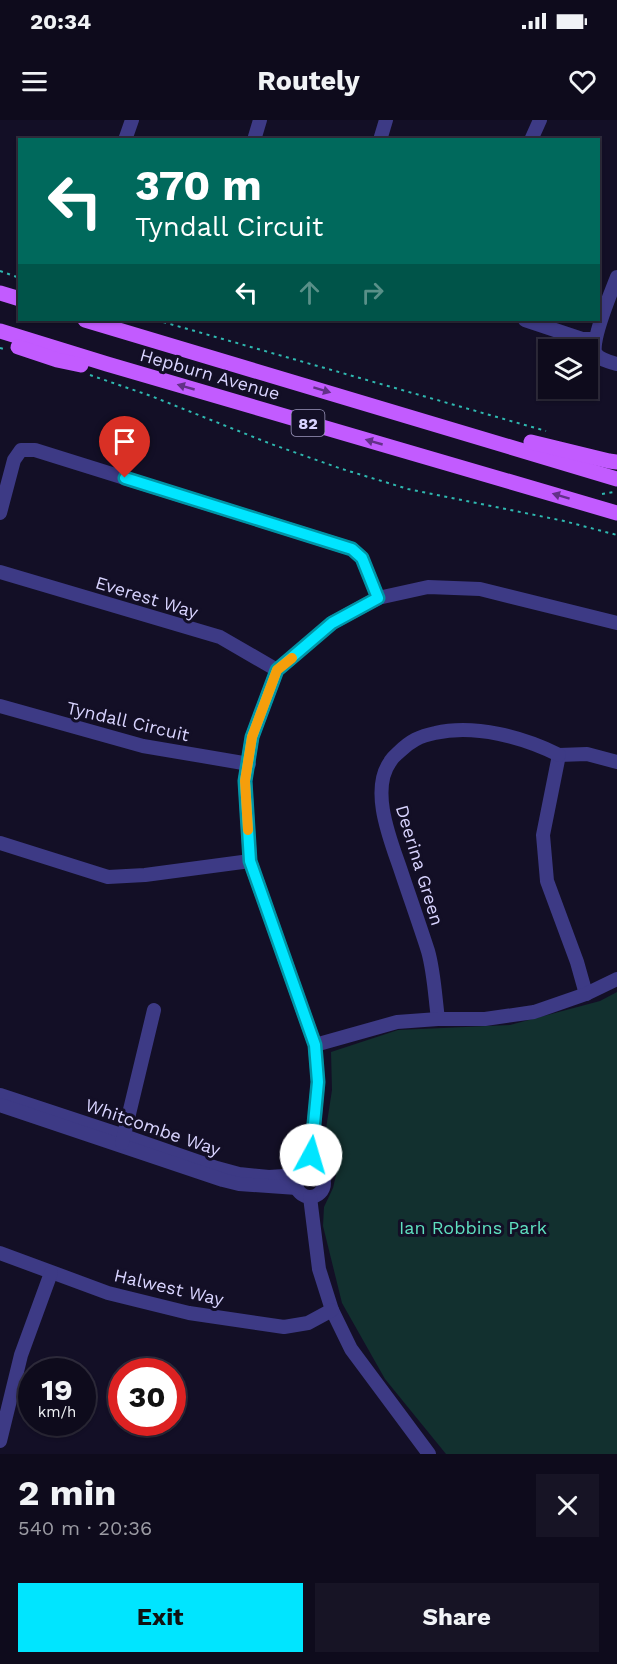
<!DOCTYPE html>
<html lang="en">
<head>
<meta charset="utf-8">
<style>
	body { margin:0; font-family:"Work Sans",sans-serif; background:#171425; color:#f1f3f6; height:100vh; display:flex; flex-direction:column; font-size:22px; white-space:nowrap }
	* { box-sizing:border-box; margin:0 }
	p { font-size:20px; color:#9b9ba3 }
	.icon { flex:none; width:33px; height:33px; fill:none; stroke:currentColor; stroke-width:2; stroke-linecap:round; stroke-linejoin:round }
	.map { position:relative; height:1334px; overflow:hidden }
	.panel { display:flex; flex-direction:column; background:#0e0b1c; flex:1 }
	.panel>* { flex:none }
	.guide { position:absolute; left:18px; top:18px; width:582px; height:183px; border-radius:0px; box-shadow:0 2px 4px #0004,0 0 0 2px #2e2b3b; background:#00695c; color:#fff; overflow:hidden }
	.fabs { position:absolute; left:538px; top:219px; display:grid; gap:12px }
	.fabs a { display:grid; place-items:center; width:60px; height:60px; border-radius:0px; background:#0e0b1c; box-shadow:0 2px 4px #0004,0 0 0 2px #2e2b3b; font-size:30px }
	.speed { position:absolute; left:18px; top:1238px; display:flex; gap:12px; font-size:30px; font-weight:700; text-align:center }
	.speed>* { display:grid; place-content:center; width:78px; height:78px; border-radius:50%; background:#0e0b1c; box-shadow:0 2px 4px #0004,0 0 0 2px #2e2b3b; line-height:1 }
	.speed small { font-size:15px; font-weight:400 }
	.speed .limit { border:9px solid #d22; background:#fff; color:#111 }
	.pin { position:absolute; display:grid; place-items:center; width:51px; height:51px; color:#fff; margin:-62px -26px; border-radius:50% 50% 50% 0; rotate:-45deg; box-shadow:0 0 6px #0007 }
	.pin .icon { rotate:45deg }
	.me { position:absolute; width:66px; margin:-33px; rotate:6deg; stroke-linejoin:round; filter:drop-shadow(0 0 4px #0008) }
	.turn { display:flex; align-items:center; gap:21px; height:126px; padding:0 18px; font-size:27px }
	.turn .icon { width:78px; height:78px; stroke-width:2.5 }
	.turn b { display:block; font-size:42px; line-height:51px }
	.lanes { display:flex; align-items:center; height:57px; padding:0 18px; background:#0003; justify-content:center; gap:30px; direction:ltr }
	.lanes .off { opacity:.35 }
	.round { display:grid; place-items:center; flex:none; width:63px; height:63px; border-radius:0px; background:#171425 }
	.overview { display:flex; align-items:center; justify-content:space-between; height:102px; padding:0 18px }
	h1 { font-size:36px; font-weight:700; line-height:45px }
	.button { display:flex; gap:12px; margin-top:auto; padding:12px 18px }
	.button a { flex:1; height:69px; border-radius:0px; background:#00e5ff; color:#111; font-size:24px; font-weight:700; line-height:69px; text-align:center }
	.button a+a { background:#171425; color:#f1f3f6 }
	.status { display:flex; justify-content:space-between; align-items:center; height:42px; padding:0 30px; background:#0e0b1c; direction:ltr }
	.status svg { height:16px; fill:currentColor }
	header { display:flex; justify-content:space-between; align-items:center; height:78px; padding:0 18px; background:#0e0b1c; font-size:27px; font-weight:700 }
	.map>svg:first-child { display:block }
	.green { fill:#12302f }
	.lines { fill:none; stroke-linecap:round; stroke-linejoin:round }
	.path { stroke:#2fb8b0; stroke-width:2; stroke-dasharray:3 4.5; stroke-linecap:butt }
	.minor { stroke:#3d3a85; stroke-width:14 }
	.primary { stroke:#c25bff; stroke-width:15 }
	.oneway { fill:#623188 }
	.route-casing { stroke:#0095a6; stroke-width:15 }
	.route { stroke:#00e5ff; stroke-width:10 }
	.slow { stroke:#f59e0b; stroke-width:10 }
	.labels { text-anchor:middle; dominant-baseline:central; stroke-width:6; stroke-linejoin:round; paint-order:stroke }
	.shield { fill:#130f26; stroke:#9e99be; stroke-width:1.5 }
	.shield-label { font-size:16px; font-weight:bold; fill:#d9d4ff }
	.street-label { font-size:18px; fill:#d9d4ff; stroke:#130f26 }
	.park-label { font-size:18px; fill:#5fe0c0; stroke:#130f26 }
</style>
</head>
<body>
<div class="status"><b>20:34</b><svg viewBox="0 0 49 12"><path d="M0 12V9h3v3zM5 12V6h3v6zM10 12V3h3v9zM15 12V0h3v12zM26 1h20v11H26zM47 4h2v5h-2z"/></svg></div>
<header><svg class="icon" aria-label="menu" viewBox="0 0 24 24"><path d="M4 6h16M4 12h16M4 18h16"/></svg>Routely<svg class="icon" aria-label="heart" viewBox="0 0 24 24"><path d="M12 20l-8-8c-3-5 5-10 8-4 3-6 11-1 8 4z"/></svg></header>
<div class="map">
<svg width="617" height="1334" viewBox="0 0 617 1334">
	<rect width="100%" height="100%" fill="#130f26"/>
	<polygon class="green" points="617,872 617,1334 446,1334 385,1259 342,1183 323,1106 324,1087 333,1068 336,1055 327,1040 323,1028 332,970 331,932 398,910 510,905 600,881"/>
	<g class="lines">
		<g class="path">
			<polyline points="0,151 20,158"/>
			<polyline points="156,200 546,311"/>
			<polyline points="0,228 7,230"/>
			<polyline points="90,255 151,276 271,324 342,349 408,369 564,401 617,415"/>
			<polyline points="602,374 614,372"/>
			<polyline points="289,1042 295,1037 297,1033 299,1033"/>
		</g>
		<g class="minor">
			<polyline points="125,20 132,0"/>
			<polyline points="254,20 260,0"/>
			<polyline points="380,20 386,0"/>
			<polyline points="531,20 540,0"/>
			<path d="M617 157C612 170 589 225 596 234 600 240 610 242 617 244"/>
			<polyline points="525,200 582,219 595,219"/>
			<polyline points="0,393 14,340 21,330 35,330 352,429 362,438 378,478"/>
			<polyline points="0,452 220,517 277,550"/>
			<polyline points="0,586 143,626 249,644"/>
			<polyline points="559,635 543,715 547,761 577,842 586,874"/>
			<polyline points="559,635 587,634 617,642"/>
			<polyline points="0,723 108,757 145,755 250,741"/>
			<path d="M438 899C435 876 434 852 428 831 419 803 409 775 400 748 390 719 370 670 390 642 392 638 396 635 399 632 410 621 420 616 435 613 475 604 523 617 559 635"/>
			<polyline points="315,925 397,902 438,899 485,899 534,892 586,874 617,859"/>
			<polyline points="0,975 124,1016 217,1048 239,1054 269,1057 298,1055"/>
			<polyline points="0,985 223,1060 239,1064 297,1068"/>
			<polyline points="122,1023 154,890"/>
			<circle cx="310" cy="1063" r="14"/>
			<polyline points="310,1049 318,962 315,925 250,741 245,661 252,617 277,550 332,503 378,478 428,467 480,469 617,503"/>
			<polyline points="310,1077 319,1149 332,1190 351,1229 429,1334"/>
			<polyline points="0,1133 108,1173 189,1193 284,1207 308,1203 332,1190"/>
			<polyline points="0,1321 21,1235 51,1153"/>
		</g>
		<g class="primary">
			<polyline points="0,173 20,179"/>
			<polyline points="85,200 617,359"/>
			<polyline points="0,211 107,244 617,393"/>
			<polyline points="18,227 57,240 81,245"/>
			<polyline points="531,322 609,341 617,342"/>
		</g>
	</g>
	<defs><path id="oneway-solid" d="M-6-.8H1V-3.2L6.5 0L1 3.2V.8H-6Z" transform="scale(1.5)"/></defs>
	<g class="oneway">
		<use href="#oneway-solid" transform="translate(186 267) rotate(-164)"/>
		<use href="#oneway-solid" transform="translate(322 270) rotate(17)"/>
		<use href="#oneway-solid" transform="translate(374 322) rotate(-164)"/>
		<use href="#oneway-solid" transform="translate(561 376) rotate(-163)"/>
	</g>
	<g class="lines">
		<defs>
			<polyline id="route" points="125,358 352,429 362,438 378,478 332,503 277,550 252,617 245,661 250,741 315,925 318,962 311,1035"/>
		</defs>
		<use href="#route" class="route-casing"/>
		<use href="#route" class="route"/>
		<polyline class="slow" points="248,710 245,661 252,617 277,550 292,538"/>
	</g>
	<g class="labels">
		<rect class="shield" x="291.5" y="290" width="33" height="26" rx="4.5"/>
		<g class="shield-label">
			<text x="308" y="303">82</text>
		</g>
		<g class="street-label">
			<text transform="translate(210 254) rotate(16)">Hepburn Avenue</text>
			<text transform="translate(147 477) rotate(17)">Everest Way</text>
			<text transform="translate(128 601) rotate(13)">Tyndall Circuit</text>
			<text transform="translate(420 745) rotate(73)">Deerina Green</text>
			<text transform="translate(153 1007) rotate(19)">Whitcombe Way</text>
			<text transform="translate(169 1167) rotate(13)">Halwest Way</text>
		</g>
		<g class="park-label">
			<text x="473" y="1107">Ian Robbins Park</text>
		</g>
	</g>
</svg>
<div class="fabs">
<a><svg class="icon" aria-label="layers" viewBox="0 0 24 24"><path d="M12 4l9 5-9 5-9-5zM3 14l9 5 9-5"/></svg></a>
</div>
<div class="speed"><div>19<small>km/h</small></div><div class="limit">30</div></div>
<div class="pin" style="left:125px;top:358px;background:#d93025"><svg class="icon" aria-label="arrive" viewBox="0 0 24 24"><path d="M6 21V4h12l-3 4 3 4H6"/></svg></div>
<svg class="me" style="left:311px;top:1035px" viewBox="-20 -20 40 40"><circle r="19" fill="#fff"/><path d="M0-13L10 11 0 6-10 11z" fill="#00e5ff"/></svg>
<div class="guide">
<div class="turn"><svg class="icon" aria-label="left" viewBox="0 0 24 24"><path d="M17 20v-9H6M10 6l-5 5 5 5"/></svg><div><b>370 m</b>Tyndall Circuit</div></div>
<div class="lanes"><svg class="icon" aria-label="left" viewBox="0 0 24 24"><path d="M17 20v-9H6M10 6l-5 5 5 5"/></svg><svg class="icon off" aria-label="ahead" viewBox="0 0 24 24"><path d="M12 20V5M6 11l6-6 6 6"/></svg><svg class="icon off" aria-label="right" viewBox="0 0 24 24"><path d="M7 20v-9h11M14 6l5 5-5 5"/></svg></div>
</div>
</div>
<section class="panel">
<div class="overview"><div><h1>2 min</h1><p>540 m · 20:36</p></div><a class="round"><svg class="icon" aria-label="close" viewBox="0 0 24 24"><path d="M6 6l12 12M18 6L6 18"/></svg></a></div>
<div class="button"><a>Exit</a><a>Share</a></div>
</section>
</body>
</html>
